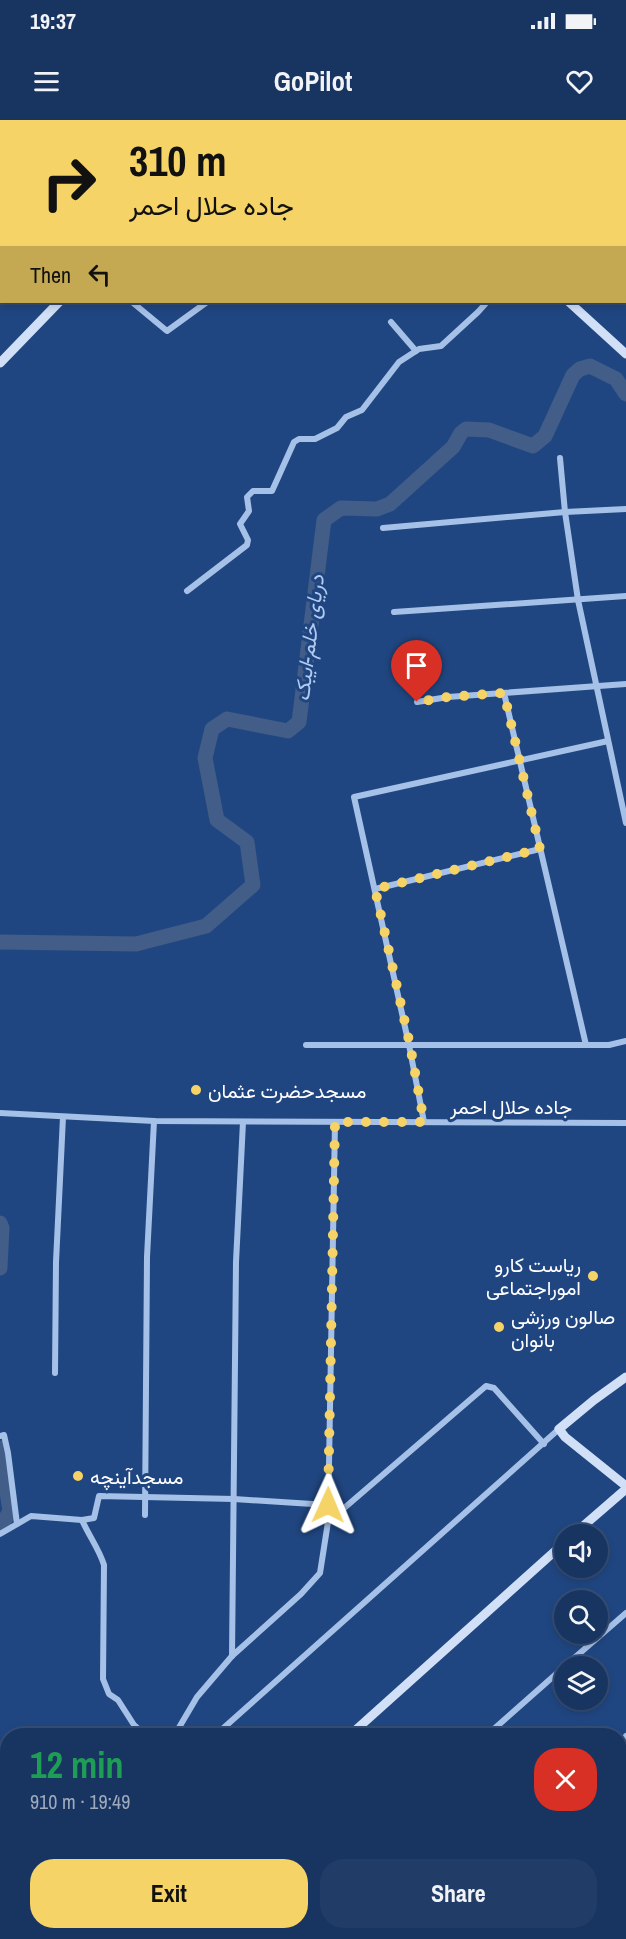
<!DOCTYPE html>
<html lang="en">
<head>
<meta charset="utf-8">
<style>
	body { margin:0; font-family:"Archivo Narrow",Vazirmatn,sans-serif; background:#213c67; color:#f1f3f6; height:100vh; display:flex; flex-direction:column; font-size:22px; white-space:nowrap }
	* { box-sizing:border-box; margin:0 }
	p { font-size:20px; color:#9faabd }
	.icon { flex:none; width:33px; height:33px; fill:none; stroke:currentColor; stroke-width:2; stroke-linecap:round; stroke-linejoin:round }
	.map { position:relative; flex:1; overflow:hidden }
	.side { position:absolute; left:0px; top:1608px; width:627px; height:212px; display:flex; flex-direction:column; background:#183461; border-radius:24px 24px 0 0; box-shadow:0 3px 9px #0003,0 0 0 2px #364f76 }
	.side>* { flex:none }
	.hud { position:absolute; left:0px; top:0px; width:627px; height:183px; box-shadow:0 3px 9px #0003,0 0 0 2px #364f76; background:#f5d367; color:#111; overflow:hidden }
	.fabs { position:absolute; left:554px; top:1404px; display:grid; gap:12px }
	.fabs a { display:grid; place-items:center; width:54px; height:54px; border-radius:50%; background:#183461; box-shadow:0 3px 9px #0003,0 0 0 2px #364f76; font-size:30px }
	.pin { position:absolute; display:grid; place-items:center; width:51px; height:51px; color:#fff; margin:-62px -26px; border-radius:50% 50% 50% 0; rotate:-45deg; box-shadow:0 0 6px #0007 }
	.pin .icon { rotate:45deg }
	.me { position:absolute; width:66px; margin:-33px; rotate:1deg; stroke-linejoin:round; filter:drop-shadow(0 0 4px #0008) }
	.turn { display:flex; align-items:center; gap:21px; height:126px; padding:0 30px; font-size:27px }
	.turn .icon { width:78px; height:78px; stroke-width:2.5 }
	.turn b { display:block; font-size:42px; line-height:51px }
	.then { display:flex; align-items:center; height:57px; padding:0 30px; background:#0003; gap:12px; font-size:22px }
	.round { display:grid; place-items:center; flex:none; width:63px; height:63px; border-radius:24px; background:#213c67 }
	.head { display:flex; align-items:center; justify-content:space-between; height:102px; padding:0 30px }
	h1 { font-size:36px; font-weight:700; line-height:45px; color:#1e9e55 }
	.button { display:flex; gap:12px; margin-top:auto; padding:12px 30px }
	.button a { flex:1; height:69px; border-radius:24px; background:#f5d367; color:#111; font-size:24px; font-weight:700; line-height:69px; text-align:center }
	.button a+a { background:#213c67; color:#f1f3f6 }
	.status { display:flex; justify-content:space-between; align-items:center; height:42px; padding:0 30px; background:#183461; direction:ltr }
	.status svg { height:16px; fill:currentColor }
	header { display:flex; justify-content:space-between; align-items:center; height:78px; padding:0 30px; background:#183461; font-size:27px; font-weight:700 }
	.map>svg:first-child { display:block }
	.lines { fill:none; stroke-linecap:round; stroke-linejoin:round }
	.river { stroke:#415d88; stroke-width:15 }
	.street { stroke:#a6c1e8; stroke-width:6 }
	.secondary { stroke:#d1dff7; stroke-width:9 }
	.route { stroke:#f5d367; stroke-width:10; stroke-dasharray:0 18 }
	.poi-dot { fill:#f5d367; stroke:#204681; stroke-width:2 }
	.labels { text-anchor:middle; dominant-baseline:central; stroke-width:6; stroke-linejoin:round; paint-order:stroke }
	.poi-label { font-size:20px; fill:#fff; stroke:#204681; text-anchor:start }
	.street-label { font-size:20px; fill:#fff; stroke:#204681 }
	.water-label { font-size:21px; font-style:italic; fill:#b1cbf0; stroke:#204681 }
</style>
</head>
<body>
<div class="status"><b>19:37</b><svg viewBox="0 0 49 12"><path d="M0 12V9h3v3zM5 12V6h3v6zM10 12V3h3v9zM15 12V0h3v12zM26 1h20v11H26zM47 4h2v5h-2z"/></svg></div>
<header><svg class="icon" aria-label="menu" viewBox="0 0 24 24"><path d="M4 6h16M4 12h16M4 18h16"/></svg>GoPilot<svg class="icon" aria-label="heart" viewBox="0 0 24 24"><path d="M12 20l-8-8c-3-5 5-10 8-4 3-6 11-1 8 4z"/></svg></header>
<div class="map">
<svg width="626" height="1819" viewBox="0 0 626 1819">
	<rect width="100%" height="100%" fill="#204681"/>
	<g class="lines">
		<g class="river">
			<polyline points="0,822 136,824 206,806 253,765 247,722 217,700 205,638 212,609 227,599 288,611 299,602 324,400 341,388 377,389 390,384 453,327 461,313 466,309 489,310 533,326 545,316 573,255 580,249 590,246 616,259 626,274"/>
			<polyline points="0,1103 2,1108 0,1148"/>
			<polyline points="0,1328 10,1391 0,1408"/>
		</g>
		<g class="street">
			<polyline points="132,182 167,211 207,182"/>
			<polyline points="391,202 416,231"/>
			<polyline points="560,338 565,392 578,480 626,703"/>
			<polyline points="383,408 565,392 626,389"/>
			<polyline points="187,471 247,425 248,420 240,404 249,391 247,377 253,371 272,371 294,322 299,319 315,319 337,308 346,297 362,290 399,242 419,229 441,226 478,192 487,182"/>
			<polyline points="394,492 626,476"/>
			<polyline points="504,573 586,925"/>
			<polyline points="417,582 448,577 626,564"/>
			<polyline points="375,769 540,729"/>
			<polyline points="306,925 609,925 626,921"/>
			<polyline points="0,993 154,1001 626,1003"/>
			<polyline points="424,1002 409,925 354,677 608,621"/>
			<polyline points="55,1253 56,1142 63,997"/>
			<polyline points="0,1316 4,1315 8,1333 17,1404"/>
			<polyline points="145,1395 147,1137 154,1001"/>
			<path d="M82 1400C89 1416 99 1429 104 1445L103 1559 109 1574 118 1580 134 1605 146 1616"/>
			<polyline points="328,1402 486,1266 494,1268 544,1324"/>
			<polyline points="0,1414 31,1396 82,1400 94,1398 99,1376 234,1379 328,1385"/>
			<polyline points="232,1536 236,1142 243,1002"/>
			<polyline points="565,1546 626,1493"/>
			<polyline points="219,1612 559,1309"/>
			<polyline points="174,1616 197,1577 232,1536 301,1474 320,1453 328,1402 335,1002"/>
			<polyline points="486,1616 564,1547"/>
			<polyline points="620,1622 626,1616"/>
			<polyline points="620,1714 626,1709"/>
			<polyline points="620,1811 626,1808"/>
			<polyline points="145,1812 166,1819"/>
			<polyline points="248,1819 248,1812"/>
		</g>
		<g class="secondary">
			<polyline points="381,0 383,2"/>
			<polyline points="583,0 585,2"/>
			<polyline points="596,0 597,2"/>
			<polyline points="234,2 236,0"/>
			<polyline points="626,29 626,30"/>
			<polyline points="569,182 626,234"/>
			<polyline points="0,243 59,182"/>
			<polyline points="626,1257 594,1280 559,1309 565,1317 626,1366"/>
			<polyline points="574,1414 626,1369"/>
			<polyline points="349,1616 564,1423"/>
			<polyline points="143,1819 144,1812"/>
		</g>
	</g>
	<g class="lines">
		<polyline class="route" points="328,1385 335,1002 424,1002 410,925 375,769 540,729 504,573 448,577 417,582"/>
	</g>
	<g class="poi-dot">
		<circle cx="196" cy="970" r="6"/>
		<circle cx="593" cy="1156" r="6"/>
		<circle cx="499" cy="1207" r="6"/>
		<circle cx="78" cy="1356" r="6"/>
	</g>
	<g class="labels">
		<g class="poi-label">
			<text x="208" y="970">مسجدحضرت عثمان</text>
			<text x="581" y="1144" text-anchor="end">ریاست کارو<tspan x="581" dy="23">اموراجتماعی</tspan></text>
			<text x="511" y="1196">صالون ورزشی<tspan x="511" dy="23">بانوان</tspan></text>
			<text x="90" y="1356">مسجدآینچه</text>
		</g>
		<g class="street-label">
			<text x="511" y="986">جاده حلال احمر</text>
		</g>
		<g class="water-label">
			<text transform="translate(309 518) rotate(-83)">دریای خلم-ایبک</text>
		</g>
	</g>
</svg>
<div class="fabs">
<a><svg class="icon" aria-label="sound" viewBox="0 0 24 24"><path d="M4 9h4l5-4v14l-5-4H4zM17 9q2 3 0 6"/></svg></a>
<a><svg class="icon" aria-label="search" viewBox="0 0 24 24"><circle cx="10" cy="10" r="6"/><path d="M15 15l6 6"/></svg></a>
<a><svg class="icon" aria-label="layers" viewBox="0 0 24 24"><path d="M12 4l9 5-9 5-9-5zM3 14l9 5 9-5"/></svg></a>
</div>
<div class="pin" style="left:417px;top:582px;background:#d93025"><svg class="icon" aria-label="arrive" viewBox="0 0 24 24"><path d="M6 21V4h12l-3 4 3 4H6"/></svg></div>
<svg class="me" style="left:328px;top:1385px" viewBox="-20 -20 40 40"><path d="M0-17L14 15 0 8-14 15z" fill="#f5d367" stroke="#fff" stroke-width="4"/></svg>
<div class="hud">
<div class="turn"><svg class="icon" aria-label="right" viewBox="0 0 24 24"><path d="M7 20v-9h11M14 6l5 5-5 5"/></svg><div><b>310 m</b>جاده حلال احمر</div></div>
<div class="then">Then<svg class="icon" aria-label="left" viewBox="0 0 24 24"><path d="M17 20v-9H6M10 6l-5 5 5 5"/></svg></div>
</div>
<section class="side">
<div class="head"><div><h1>12 min</h1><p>910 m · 19:49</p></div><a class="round" style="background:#d93025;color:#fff"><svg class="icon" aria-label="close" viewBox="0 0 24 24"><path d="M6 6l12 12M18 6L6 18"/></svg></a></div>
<div class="button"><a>Exit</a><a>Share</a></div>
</section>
</div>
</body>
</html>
